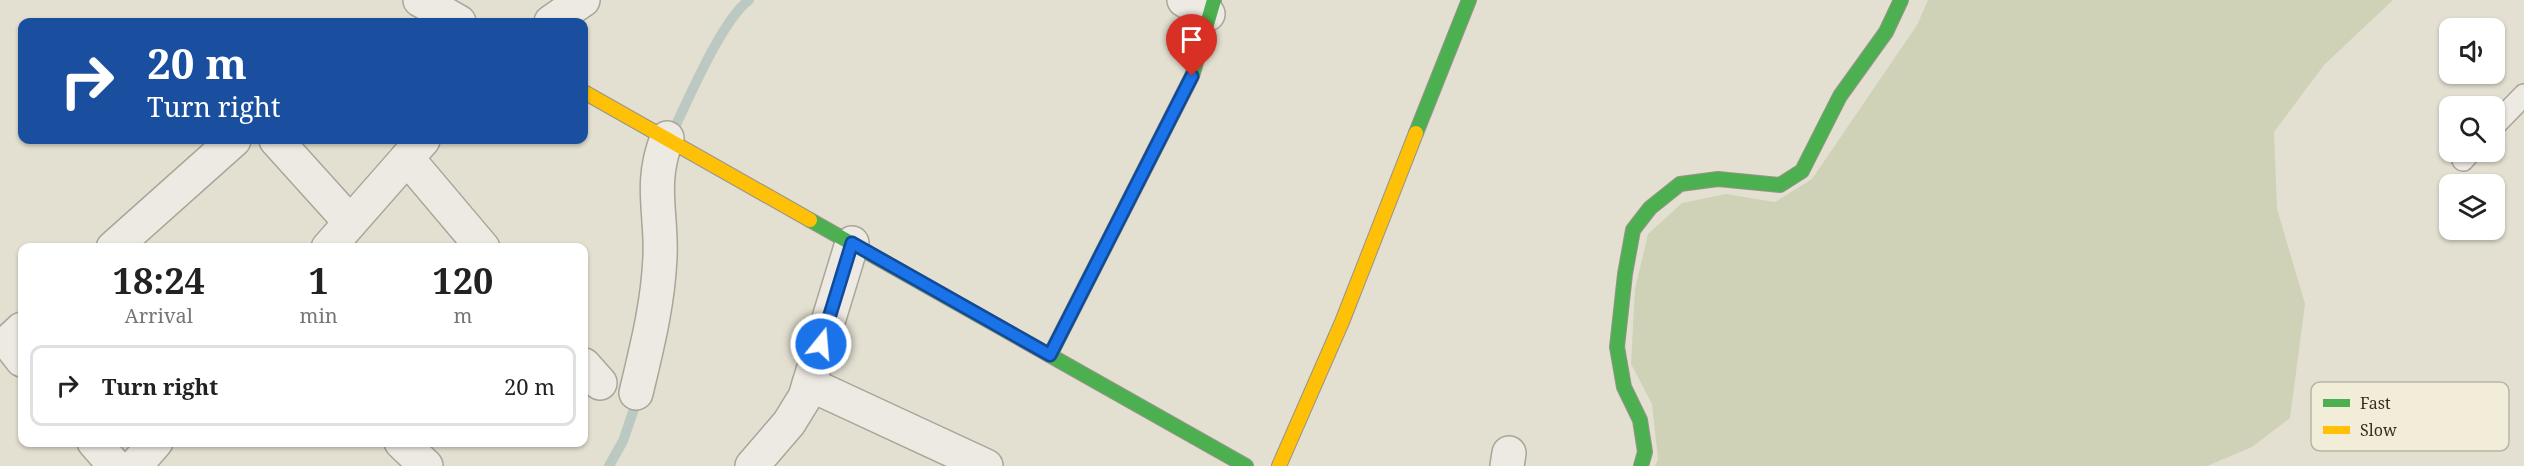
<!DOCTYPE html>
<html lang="en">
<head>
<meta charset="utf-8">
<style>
	body { margin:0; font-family:"Noto Serif",serif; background:#f6f6f6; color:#222; height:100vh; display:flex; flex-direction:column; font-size:22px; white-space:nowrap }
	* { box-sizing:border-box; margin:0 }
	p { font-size:20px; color:#767676 }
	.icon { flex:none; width:33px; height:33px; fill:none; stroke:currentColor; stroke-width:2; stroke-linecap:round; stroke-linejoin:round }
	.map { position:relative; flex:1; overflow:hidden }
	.side { position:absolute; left:18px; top:243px; width:570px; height:204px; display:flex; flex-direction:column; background:#fff; border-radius:12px; box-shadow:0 2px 4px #0004 }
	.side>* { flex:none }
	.guide { position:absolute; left:18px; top:18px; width:570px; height:126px; border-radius:12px; box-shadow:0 2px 4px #0004; background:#1a4fa0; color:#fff; overflow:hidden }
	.buttons { position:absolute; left:2439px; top:18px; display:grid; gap:12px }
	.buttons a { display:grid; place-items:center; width:66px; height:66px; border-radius:12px; background:#fff; box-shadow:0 2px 4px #0004; font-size:30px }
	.pin { position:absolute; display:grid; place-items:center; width:51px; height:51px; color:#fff; margin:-62px -26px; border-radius:50% 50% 50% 0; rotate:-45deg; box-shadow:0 0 6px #0007 }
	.pin .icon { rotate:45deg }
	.me { position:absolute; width:66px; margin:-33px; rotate:17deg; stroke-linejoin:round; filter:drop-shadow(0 0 4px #0008) }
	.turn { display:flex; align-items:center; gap:21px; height:126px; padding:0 30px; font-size:27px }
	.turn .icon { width:78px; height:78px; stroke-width:2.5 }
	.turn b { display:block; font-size:42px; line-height:51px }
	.eta { display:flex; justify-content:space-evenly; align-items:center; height:102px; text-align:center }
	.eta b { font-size:36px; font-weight:700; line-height:42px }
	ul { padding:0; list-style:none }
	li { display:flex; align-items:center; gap:18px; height:81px; margin:0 12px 9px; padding:0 18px; border:3px solid #e0e0e0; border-radius:12px }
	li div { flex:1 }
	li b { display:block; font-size:22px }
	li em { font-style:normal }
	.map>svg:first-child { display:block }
	.green { fill:#cfd2b6 }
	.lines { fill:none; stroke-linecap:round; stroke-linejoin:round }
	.stream { stroke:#bbc9c2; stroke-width:10 }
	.lane-casing { stroke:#a9a599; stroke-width:24 }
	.street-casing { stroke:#a9a599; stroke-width:36 }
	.fast-casing { stroke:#98948a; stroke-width:16 }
	.slow-casing { stroke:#98948a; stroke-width:16 }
	.lane { stroke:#eceae2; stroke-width:21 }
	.street { stroke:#eceae2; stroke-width:33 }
	.fast { stroke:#4caf50; stroke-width:14 }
	.slow { stroke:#ffc107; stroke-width:14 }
	.route-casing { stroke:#114b97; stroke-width:15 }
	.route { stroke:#1a73e8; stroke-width:10 }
	.key { fill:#f2edd9; stroke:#bab4a2; stroke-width:1.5 }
	.key-label { font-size:16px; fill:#372e22 }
</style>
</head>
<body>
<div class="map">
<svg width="2524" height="466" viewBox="0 0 2524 466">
	<rect width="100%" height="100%" fill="#e3e0d1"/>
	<polygon class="green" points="1928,0 2393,0 2324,65 2274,132 2277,209 2305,304 2290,418 2252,447 2207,466 1655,466 1658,459 1652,404 1631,364 1635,289 1648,234 1682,203 1726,194 1775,202 1812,179 1917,25"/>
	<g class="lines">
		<g class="stream">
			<path d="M673 131C689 98 722 20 749 0"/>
			<polyline points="609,466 623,441 636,403"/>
		</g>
		<defs>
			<g id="lane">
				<polyline points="2494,126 2524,95"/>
				<polyline points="2463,160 2470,152"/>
			</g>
			<g id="street">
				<polyline points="420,0 459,22"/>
				<polyline points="1184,0 1208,14"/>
				<polyline points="551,22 583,0"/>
				<polyline points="276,140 350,222"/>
				<polyline points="423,140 407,158 483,248"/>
				<polyline points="113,248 234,140"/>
				<polyline points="328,248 407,158"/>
				<polyline points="22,329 8,342 22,360"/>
				<polyline points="584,365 600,383"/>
				<polyline points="809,384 986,466"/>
				<path d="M636 393C647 347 658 304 660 257 662 213 649 184 667 138"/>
				<polyline points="94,442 115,466"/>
				<polyline points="401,442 426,466"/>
				<polyline points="135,466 156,442"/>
				<polyline points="752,466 789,423 805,397 852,243"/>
				<polyline points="1507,466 1509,453"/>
			</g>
			<g id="fast">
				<polyline points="1416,133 1469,0"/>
				<polyline points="810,220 1246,466"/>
				<polyline points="1050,355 1192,76 1214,0"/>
				<polyline points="1641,466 1645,452 1640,420 1624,387 1617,347 1625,274 1633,230 1650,208 1680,184 1718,179 1780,185 1802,171 1840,96 1886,32 1901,0"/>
			</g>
			<g id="slow">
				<polyline points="584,92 810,220"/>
				<polyline points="1279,466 1342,322 1416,133"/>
			</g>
		</defs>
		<use href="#lane" class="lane-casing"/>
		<use href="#street" class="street-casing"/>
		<use href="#fast" class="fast-casing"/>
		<use href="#slow" class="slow-casing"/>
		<use href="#lane" class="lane"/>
		<use href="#street" class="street"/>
		<use href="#fast" class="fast"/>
		<use href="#slow" class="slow"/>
	</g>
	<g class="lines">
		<defs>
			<polyline id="route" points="821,344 852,243 1050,355 1192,76"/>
		</defs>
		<use href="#route" class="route-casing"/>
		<use href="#route" class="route"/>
	</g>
	<rect x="2311" y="382" width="198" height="69" rx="9" class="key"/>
	<rect x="2323" y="399" width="27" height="8" fill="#4caf50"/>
	<rect x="2323" y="426" width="27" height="8" fill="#ffc107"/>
	<g class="key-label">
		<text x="2360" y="409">Fast</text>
		<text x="2360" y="436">Slow</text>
	</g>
</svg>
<div class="buttons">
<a><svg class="icon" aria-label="sound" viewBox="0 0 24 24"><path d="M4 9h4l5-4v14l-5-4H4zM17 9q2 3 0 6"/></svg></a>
<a><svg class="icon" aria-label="search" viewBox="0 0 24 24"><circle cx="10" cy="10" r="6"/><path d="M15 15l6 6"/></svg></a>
<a><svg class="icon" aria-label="layers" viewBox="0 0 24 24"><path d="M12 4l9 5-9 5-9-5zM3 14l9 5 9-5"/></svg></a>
</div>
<div class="pin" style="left:1192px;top:76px;background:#d93025"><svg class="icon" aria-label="arrive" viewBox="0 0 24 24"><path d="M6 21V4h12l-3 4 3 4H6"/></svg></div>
<svg class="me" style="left:821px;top:344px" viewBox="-20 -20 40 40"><circle r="17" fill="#1a73e8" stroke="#fff" stroke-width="3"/><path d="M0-11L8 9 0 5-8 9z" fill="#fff"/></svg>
<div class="guide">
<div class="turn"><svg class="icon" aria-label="right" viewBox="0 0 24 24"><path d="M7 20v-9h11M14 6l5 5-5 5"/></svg><div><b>20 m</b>Turn right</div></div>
</div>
<section class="side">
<div class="eta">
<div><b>18:24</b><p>Arrival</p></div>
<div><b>1</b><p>min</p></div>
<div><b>120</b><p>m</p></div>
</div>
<ul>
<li><svg class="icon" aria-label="right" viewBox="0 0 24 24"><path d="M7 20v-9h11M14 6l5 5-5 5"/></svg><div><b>Turn right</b></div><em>20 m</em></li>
</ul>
</section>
</div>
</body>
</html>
